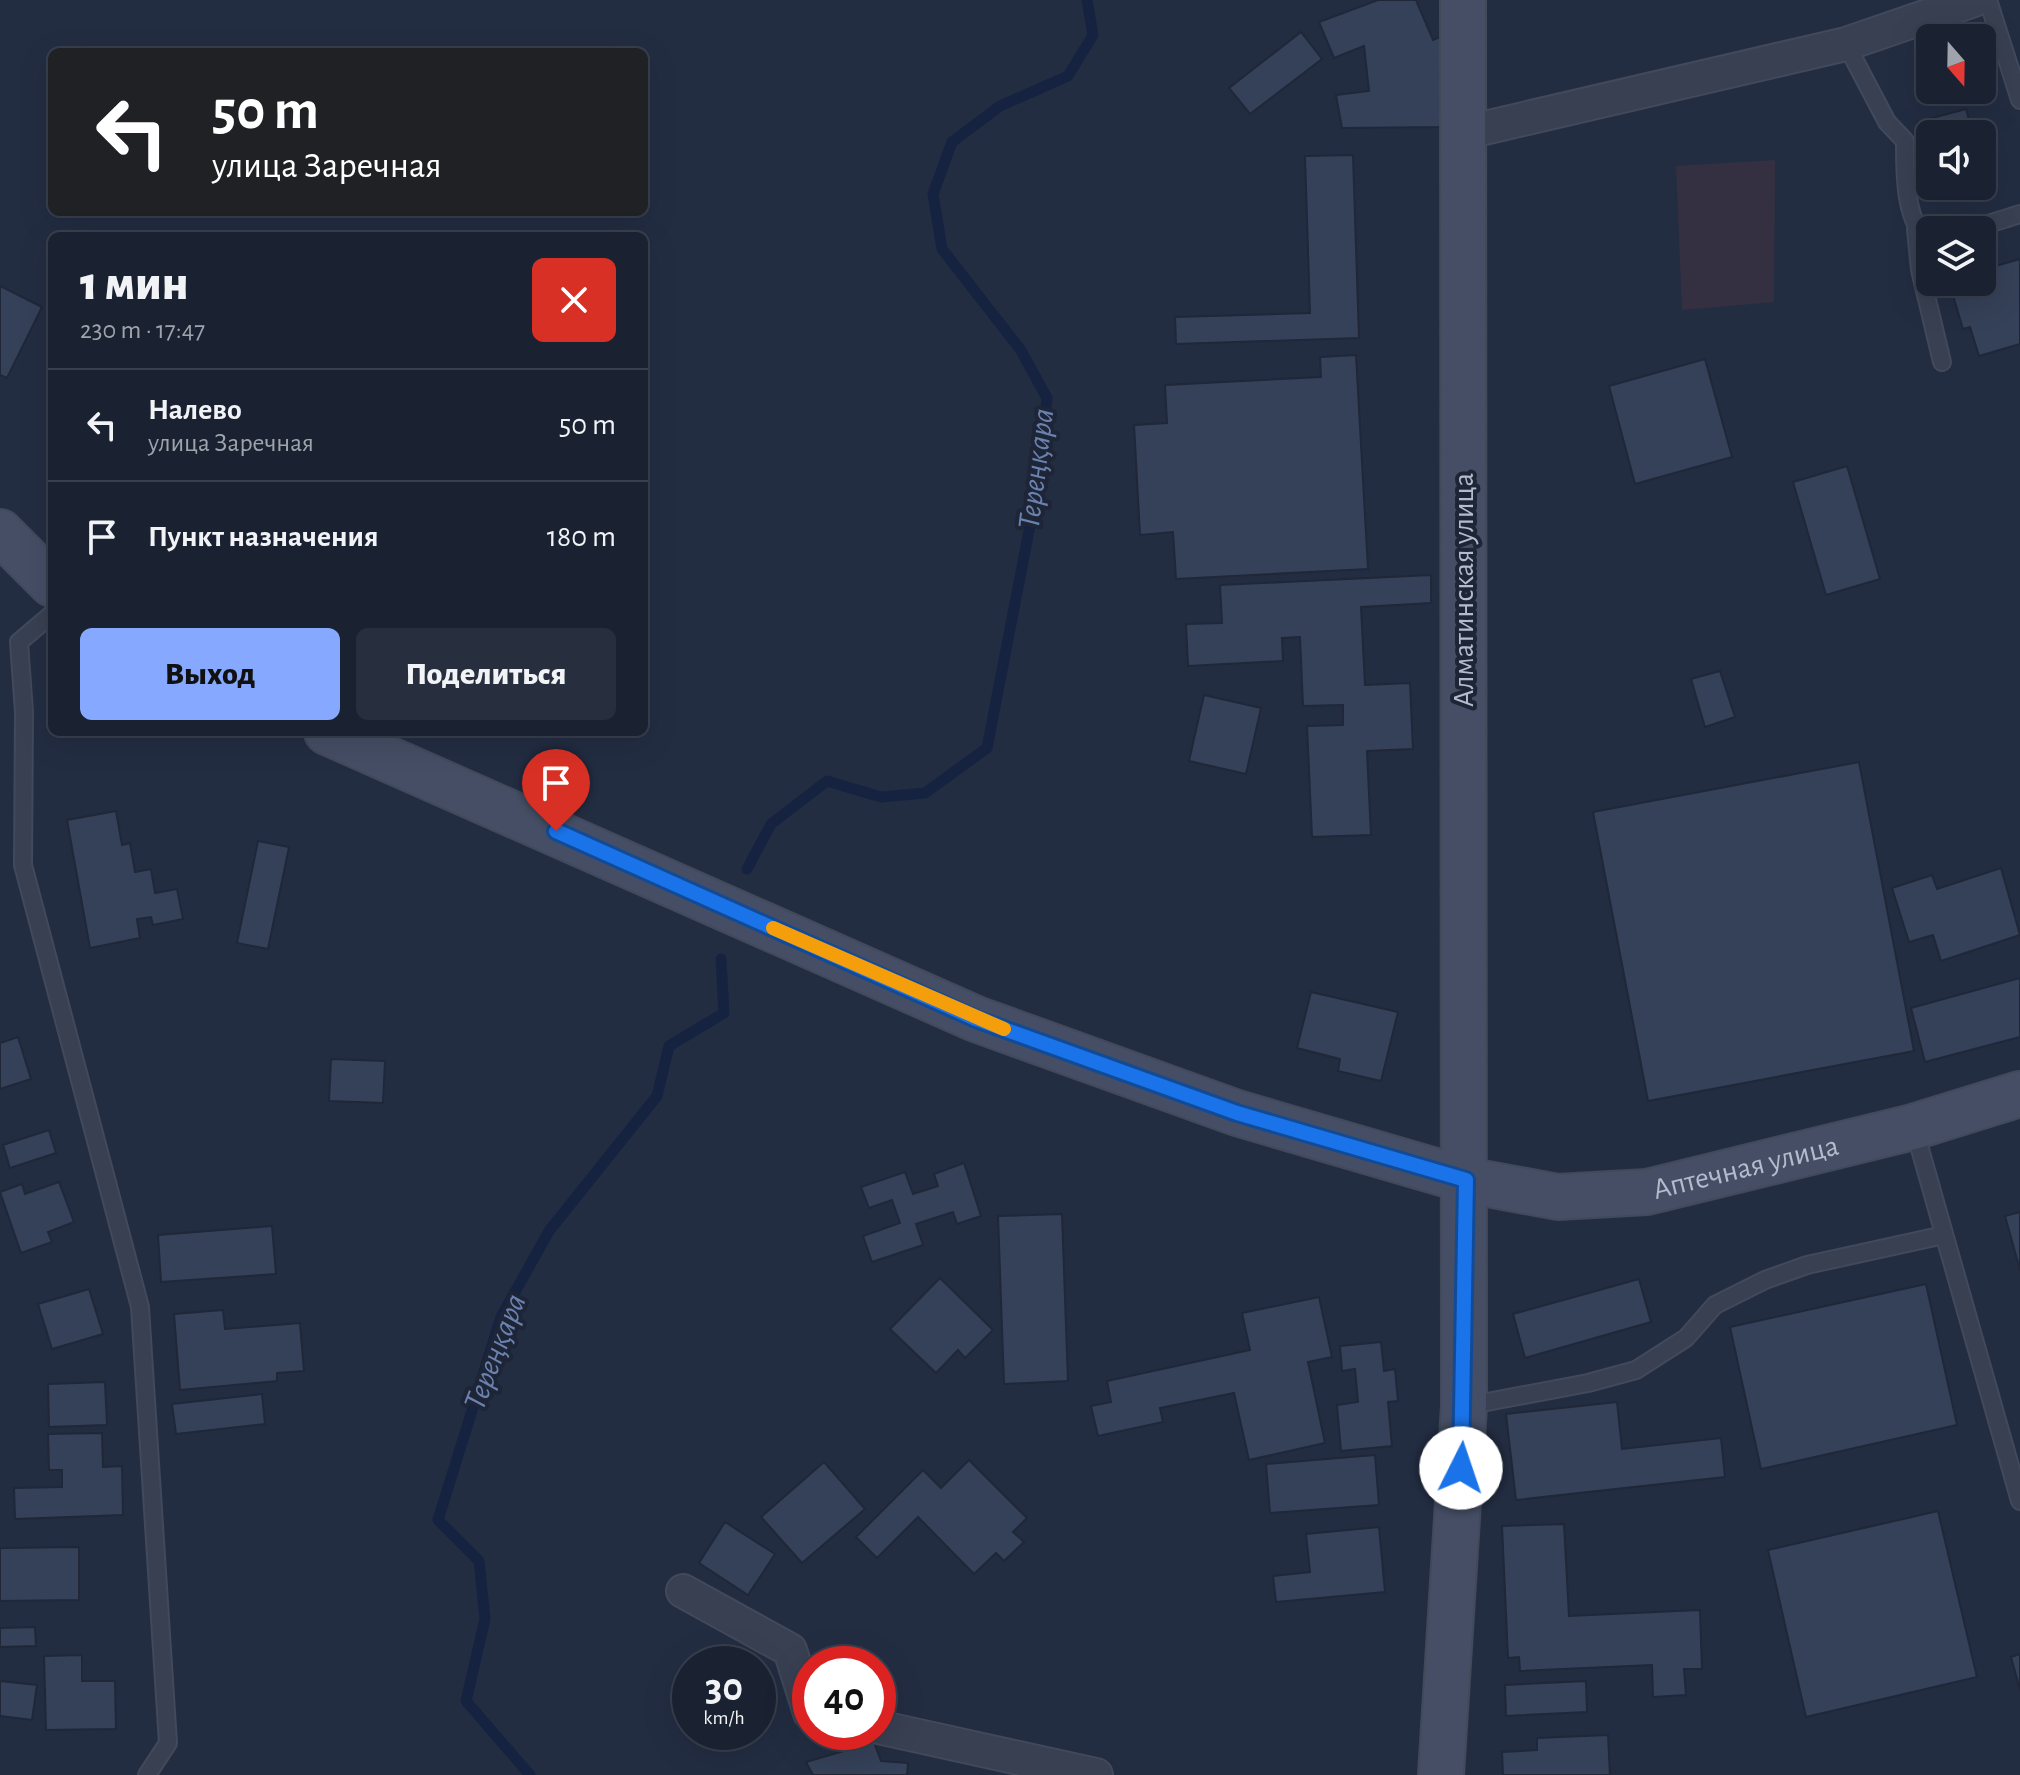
<!DOCTYPE html>
<html lang="ru">
<head>
<meta charset="utf-8">
<style>
	body { margin:0; font-family:"Alegreya Sans",sans-serif; background:#272f3e; color:#f1f3f6; height:100vh; display:flex; flex-direction:column; font-size:30px; white-space:nowrap }
	* { box-sizing:border-box; margin:0 }
	p { font-size:26px; color:#9fa4ac }
	.icon { flex:none; width:44px; height:44px; fill:none; stroke:currentColor; stroke-width:2; stroke-linecap:round; stroke-linejoin:round }
	.map { position:relative; flex:1; overflow:hidden }
	.sheet { position:absolute; left:48px; top:232px; width:600px; height:504px; display:flex; flex-direction:column; background:#1a2232; border-radius:12px; box-shadow:0 8px 32px #0002,0 0 0 2px #383f4d }
	.sheet>* { flex:none }
	.guide { position:absolute; left:48px; top:48px; width:600px; height:168px; border-radius:12px; box-shadow:0 8px 32px #0002,0 0 0 2px #383f4d; background:#202124; color:#fff; overflow:hidden }
	.needle { width:52px; rotate:160deg }
	.buttons { position:absolute; left:1916px; top:24px; display:grid; gap:16px }
	.buttons a { display:grid; place-items:center; width:80px; height:80px; border-radius:12px; background:#1a2232; box-shadow:0 8px 32px #0002,0 0 0 2px #383f4d; font-size:40px }
	.speed { position:absolute; left:672px; top:1646px; display:flex; gap:16px; font-size:40px; font-weight:700; text-align:center }
	.speed>* { display:grid; place-content:center; width:104px; height:104px; border-radius:50%; background:#1a2232; box-shadow:0 8px 32px #0002,0 0 0 2px #383f4d; line-height:1 }
	.speed small { font-size:20px; font-weight:400 }
	.speed .limit { border:12px solid #d22; background:#fff; color:#111 }
	.pin { position:absolute; display:grid; place-items:center; width:68px; height:68px; color:#fff; margin:-82px -34px; border-radius:50% 50% 50% 0; rotate:-45deg; box-shadow:0 0 8px #0007 }
	.pin .icon { rotate:45deg }
	.me { position:absolute; width:88px; margin:-44px; rotate:4deg; stroke-linejoin:round; filter:drop-shadow(0 0 6px #0008) }
	.turn { display:flex; align-items:center; gap:28px; height:168px; padding:0 32px; font-size:36px }
	.turn .icon { width:104px; height:104px; stroke-width:2.5 }
	.turn b { display:block; font-size:56px; line-height:68px }
	.round { display:grid; place-items:center; flex:none; width:84px; height:84px; border-radius:12px; background:#272f3e }
	.overview { display:flex; align-items:center; justify-content:space-between; height:136px; padding:0 32px }
	h1 { font-size:48px; font-weight:800; line-height:60px }
	.primary-button { display:flex; gap:16px; margin-top:auto; padding:16px 32px }
	.primary-button a { flex:1; height:92px; border-radius:12px; background:#86a9ff; color:#111; font-size:32px; font-weight:800; line-height:92px; text-align:center }
	.primary-button a+a { background:#272f3e; color:#f1f3f6 }
	ul { padding:0; list-style:none }
	li { display:flex; align-items:center; gap:24px; height:112px; padding:0 32px; border-top:2px solid #383f4d }
	li div { flex:1 }
	li b { display:block; font-size:30px }
	li em { font-style:normal }
	.map>svg:first-child { display:block }
	.medical { fill:#343042 }
	.lines { fill:none; stroke-linecap:round; stroke-linejoin:round }
	.stream { stroke:#152341; stroke-width:11 }
	.building { fill:#354158; stroke:#1f2739; stroke-width:2 }
	.lane-casing { stroke:#41495b; stroke-width:20 }
	.street-casing { stroke:#41495b; stroke-width:36 }
	.secondary-casing { stroke:#41495b; stroke-width:48 }
	.lane { stroke:#384052; stroke-width:16 }
	.street { stroke:#384052; stroke-width:32 }
	.secondary { stroke:#454e65; stroke-width:44 }
	.route-casing { stroke:#114b97; stroke-width:20 }
	.route { stroke:#1a73e8; stroke-width:14 }
	.slow { stroke:#f59e0b; stroke-width:14 }
	.labels { text-anchor:middle; dominant-baseline:central; stroke-width:8; stroke-linejoin:round; paint-order:stroke }
	.street-label { font-size:30px; fill:#b4bbcc; stroke:#1d2537 }
	.water-label { font-size:32px; font-style:italic; fill:#6b81ae; stroke:#1d2537 }
</style>
</head>
<body>
<div class="map">
<svg width="2020" height="1775" viewBox="0 0 2020 1775">
	<rect width="100%" height="100%" fill="#232d42"/>
	<polygon class="medical" points="1775,160 1774,302 1682,310 1676,166"/>
	<g class="lines">
		<g class="stream">
			<polyline points="747,869 771,824 827,781 881,797 925,793 987,748 1038,484 1047,398 1020,349 942,249 933,194 952,142 1000,106 1068,76 1093,35 1087,0"/>
			<polyline points="530,1775 466,1701 485,1619 479,1561 438,1520 501,1317 549,1231 657,1096 669,1046 724,1013 721,959"/>
		</g>
	</g>
	<g class="building">
		<polygon points="1378,0 1416,0 1433,40 1440,37 1448,127 1342,128 1336,95 1369,91 1364,46 1334,58 1319,22"/>
		<polygon points="1301,32 1322,59 1250,114 1229,88"/>
		<polygon points="1966,109 1973,134 1930,134 1930,172 1917,122"/>
		<polygon points="1353,155 1359,338 1176,344 1175,317 1310,313 1305,156"/>
		<polygon points="1934,186 1976,186 1977,190 1938,201"/>
		<polygon points="2020,259 2020,344 1979,356 1970,327 1963,329 1949,282 1982,282 1982,270"/>
		<polygon points="0,286 42,307 7,378 0,375"/>
		<polygon points="1356,355 1368,569 1176,579 1173,532 1140,535 1134,425 1167,423 1165,385 1321,377 1320,357"/>
		<polygon points="1705,359 1732,457 1635,484 1609,386"/>
		<polygon points="1847,466 1880,579 1826,595 1793,482"/>
		<polygon points="1431,575 1431,603 1361,607 1365,685 1410,683 1413,749 1367,751 1371,835 1312,837 1307,726 1343,725 1343,705 1303,706 1300,637 1282,638 1283,661 1188,666 1186,624 1222,623 1220,585"/>
		<polygon points="1720,671 1735,717 1705,727 1691,679"/>
		<polygon points="1204,695 1261,708 1246,774 1189,761"/>
		<polygon points="1859,762 1914,1051 1648,1101 1593,812"/>
		<polygon points="116,811 122,845 130,843 135,872 151,869 155,893 177,889 183,919 153,925 151,917 137,919 140,938 90,948 67,820"/>
		<polygon points="258,841 289,847 268,949 237,943"/>
		<polygon points="2001,868 2020,935 1941,961 1933,935 1909,942 1892,888 1932,875 1937,889"/>
		<polygon points="2020,978 2020,1037 1925,1062 1911,1008"/>
		<polygon points="1311,992 1398,1012 1381,1081 1338,1071 1340,1059 1297,1048"/>
		<polygon points="18,1037 31,1079 0,1089 0,1043"/>
		<polygon points="331,1059 385,1061 383,1103 329,1101"/>
		<polygon points="49,1130 56,1153 10,1168 3,1145"/>
		<polygon points="964,1163 981,1216 957,1224 953,1212 916,1224 923,1245 872,1262 863,1236 900,1223 892,1200 869,1208 861,1187 905,1172 913,1194 938,1186 934,1174"/>
		<polygon points="59,1182 74,1222 48,1232 52,1242 21,1253 0,1192 22,1184 25,1194"/>
		<polygon points="2020,1212 2020,1270 2005,1216"/>
		<polygon points="1062,1214 1068,1381 1004,1384 998,1216"/>
		<polygon points="272,1226 276,1274 161,1282 158,1235"/>
		<polygon points="940,1278 993,1330 965,1358 958,1350 936,1373 890,1329"/>
		<polygon points="1639,1279 1651,1322 1525,1358 1513,1314"/>
		<polygon points="1926,1284 1957,1425 1761,1469 1730,1327"/>
		<polygon points="89,1289 103,1334 52,1349 38,1304"/>
		<polygon points="1319,1297 1332,1357 1308,1362 1325,1443 1249,1460 1234,1393 1160,1408 1163,1422 1098,1436 1091,1406 1111,1402 1107,1381 1250,1350 1242,1313"/>
		<polygon points="223,1310 225,1329 300,1323 304,1371 277,1373 277,1381 180,1390 174,1314"/>
		<polygon points="1381,1342 1384,1371 1395,1369 1398,1401 1388,1402 1392,1446 1341,1451 1337,1405 1358,1402 1355,1369 1342,1371 1340,1346"/>
		<polygon points="105,1382 107,1425 49,1427 48,1384"/>
		<polygon points="262,1394 265,1424 176,1434 172,1404"/>
		<polygon points="1617,1402 1622,1449 1721,1438 1725,1477 1516,1500 1506,1414"/>
		<polygon points="102,1433 103,1467 122,1466 123,1515 15,1519 14,1488 62,1487 62,1470 49,1470 48,1434"/>
		<polygon points="1375,1455 1379,1505 1270,1513 1266,1464"/>
		<polygon points="969,1460 1027,1518 1013,1532 1024,1542 1004,1561 996,1553 974,1574 918,1517 877,1558 856,1537 923,1470 941,1488"/>
		<polygon points="824,1462 865,1509 802,1563 761,1517"/>
		<polygon points="1938,1511 1977,1677 1806,1717 1768,1550"/>
		<polygon points="725,1522 775,1554 748,1595 699,1563"/>
		<polygon points="1564,1524 1569,1616 1700,1610 1702,1669 1684,1669 1686,1695 1653,1697 1652,1665 1520,1671 1519,1657 1508,1658 1502,1526"/>
		<polygon points="1379,1527 1385,1592 1276,1602 1273,1576 1310,1572 1306,1534"/>
		<polygon points="79,1547 79,1600 0,1601 0,1548"/>
		<polygon points="35,1627 36,1646 0,1647 0,1628"/>
		<polygon points="2020,1654 2020,1690 2011,1657"/>
		<polygon points="82,1655 82,1681 115,1681 116,1729 46,1730 44,1656"/>
		<polygon points="0,1681 37,1685 32,1720 0,1716"/>
		<polygon points="1586,1681 1587,1712 1506,1716 1505,1685"/>
		<polygon points="1608,1735 1610,1775 1503,1775 1502,1752 1537,1750 1537,1738"/>
		<polygon points="874,1742 881,1761 908,1763 907,1775 813,1775 806,1762"/>
	</g>
	<g class="lines">
		<defs>
			<g id="lane">
				<polyline points="1988,0 2020,100"/>
				<path d="M1846 44 1887 122 1905 141C1905 172 1904 223 1930 242"/>
				<polyline points="1916,230 1920,270 1942,362"/>
				<polyline points="1969,230 2020,214"/>
				<polyline points="52,614 19,642 24,712 23,865 140,1307 168,1743 147,1775"/>
				<polyline points="1914,1128 2020,1501"/>
				<polyline points="1466,1406 1588,1383 1636,1370 1686,1338 1715,1305 1765,1280 1807,1265 1944,1235"/>
			</g>
			<g id="street">
				<polyline points="1463,133 1846,44 1974,0"/>
				<polyline points="683,1591 790,1650 810,1713"/>
				<polyline points="878,1727 1096,1775"/>
			</g>
			<g id="secondary">
				<polyline points="0,532 52,584"/>
				<path id="s1" d="M327 732 976 1019 1237 1113 1466 1180 1558 1197 1647 1192 1913 1127 2020 1094"/>
				<polyline points="1441,1775 1464,1406 1463,0"/>
			</g>
		</defs>
		<use href="#lane" class="lane-casing"/>
		<use href="#street" class="street-casing"/>
		<use href="#secondary" class="secondary-casing"/>
		<use href="#lane" class="lane"/>
		<use href="#street" class="street"/>
		<use href="#secondary" class="secondary"/>
	</g>
	<g class="lines">
		<defs>
			<polyline id="route" points="556,831 976,1019 1237,1113 1466,1180 1461,1468"/>
		</defs>
		<use href="#route" class="route-casing"/>
		<use href="#route" class="route"/>
		<polyline class="slow" points="773,928 1004,1029"/>
	</g>
	<g class="labels">
		<g class="street-label">
			<text transform="translate(1464 590) rotate(-90)">Алматинская улица</text>
			<text stroke="none"><textPath href="#s1" startOffset="1510">Аптечная улица</textPath></text>
		</g>
		<g class="water-label">
			<text transform="translate(1036 469) rotate(-83)">Тереңқара</text>
			<text transform="translate(495 1352) rotate(-69)">Тереңқара</text>
		</g>
	</g>
</svg>
<div class="buttons">
<a><svg class="needle" viewBox="-14 -14 28 28"><path d="M0-13l5 13h-10z" fill="#e53935"/><path d="M0 13l5-13h-10z" fill="#9fa4ac"/></svg></a>
<a><svg class="icon" aria-label="sound" viewBox="0 0 24 24"><path d="M4 9h4l5-4v14l-5-4H4zM17 9q2 3 0 6"/></svg></a>
<a><svg class="icon" aria-label="layers" viewBox="0 0 24 24"><path d="M12 4l9 5-9 5-9-5zM3 14l9 5 9-5"/></svg></a>
</div>
<div class="speed"><div>30<small>km/h</small></div><div class="limit">40</div></div>
<div class="pin" style="left:556px;top:831px;background:#d93025"><svg class="icon" aria-label="arrive" viewBox="0 0 24 24"><path d="M6 21V4h12l-3 4 3 4H6"/></svg></div>
<svg class="me" style="left:1461px;top:1468px" viewBox="-20 -20 40 40"><circle r="19" fill="#fff"/><path d="M0-13L10 11 0 6-10 11z" fill="#1a73e8"/></svg>
<div class="guide">
<div class="turn"><svg class="icon" aria-label="left" viewBox="0 0 24 24"><path d="M17 20v-9H6M10 6l-5 5 5 5"/></svg><div><b>50 m</b>улица Заречная</div></div>
</div>
<section class="sheet">
<div class="overview"><div><h1>1 мин</h1><p>230 m · 17:47</p></div><a class="round" style="background:#d93025;color:#fff"><svg class="icon" aria-label="close" viewBox="0 0 24 24"><path d="M6 6l12 12M18 6L6 18"/></svg></a></div>
<ul>
<li><svg class="icon" aria-label="left" viewBox="0 0 24 24"><path d="M17 20v-9H6M10 6l-5 5 5 5"/></svg><div><b>Налево</b><p>улица Заречная</p></div><em>50 m</em></li>
<li><svg class="icon" aria-label="arrive" viewBox="0 0 24 24"><path d="M6 21V4h12l-3 4 3 4H6"/></svg><div><b>Пункт назначения</b></div><em>180 m</em></li>
</ul>
<div class="primary-button"><a>Выход</a><a>Поделиться</a></div>
</section>
</div>
</body>
</html>
